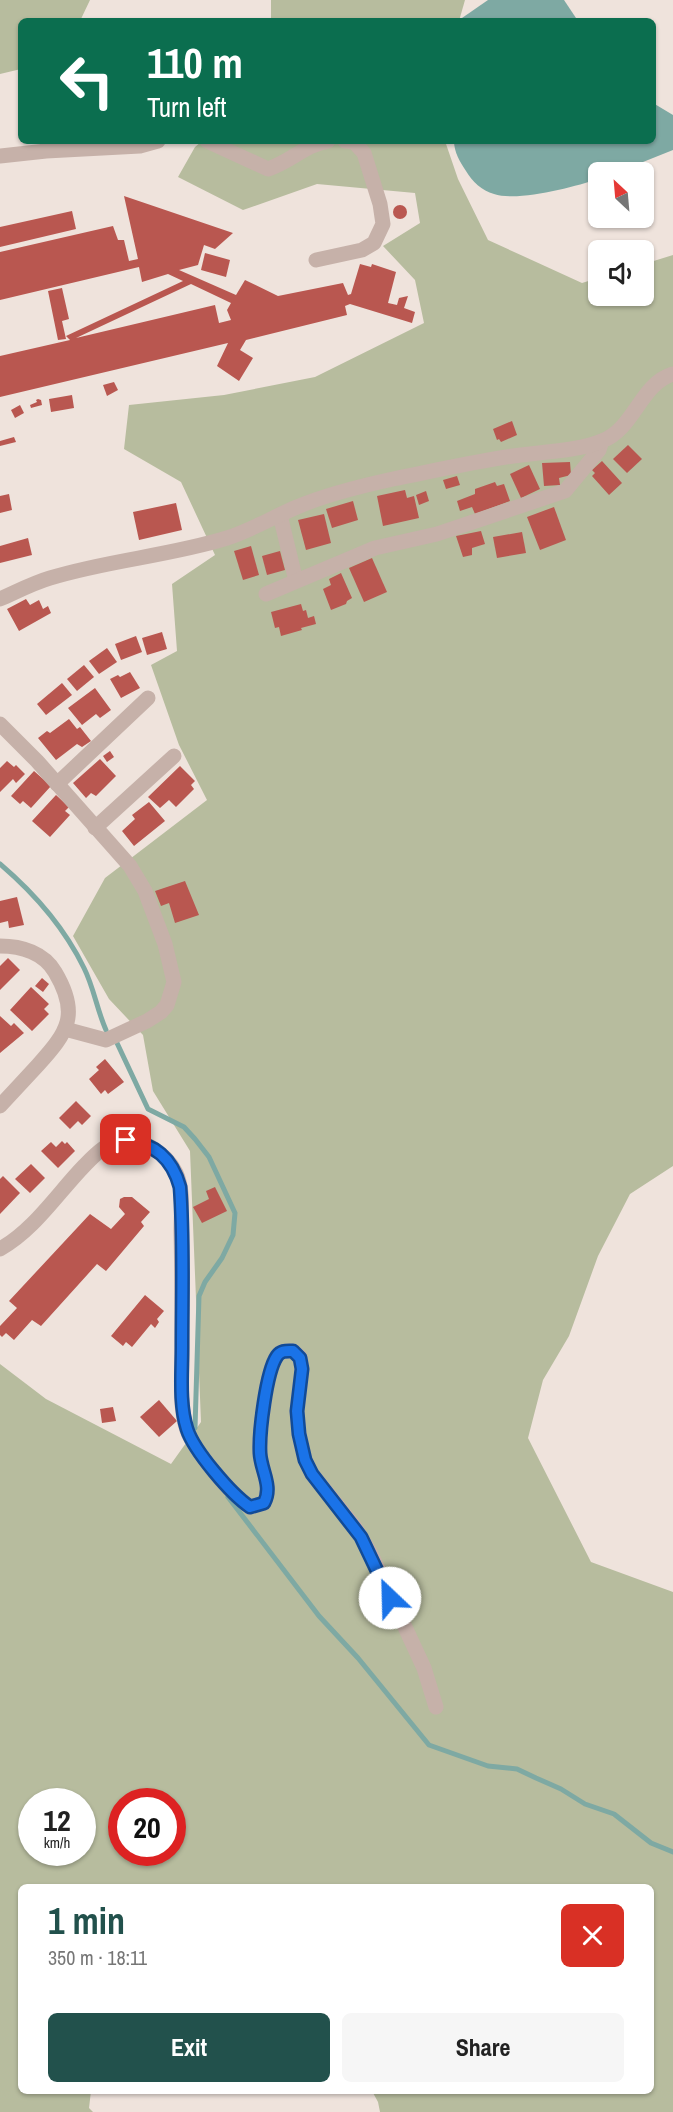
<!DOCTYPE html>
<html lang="en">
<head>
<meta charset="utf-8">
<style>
	body { margin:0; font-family:"Archivo Narrow",sans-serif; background:#f6f6f6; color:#222; height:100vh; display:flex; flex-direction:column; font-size:22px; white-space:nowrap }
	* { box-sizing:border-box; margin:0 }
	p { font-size:20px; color:#767676 }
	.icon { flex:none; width:33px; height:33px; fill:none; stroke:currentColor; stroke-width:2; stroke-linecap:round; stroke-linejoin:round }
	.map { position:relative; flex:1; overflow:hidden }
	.details { position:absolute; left:18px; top:1884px; width:636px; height:210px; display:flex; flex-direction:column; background:#fff; border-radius:9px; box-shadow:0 2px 4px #0004 }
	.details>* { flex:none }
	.banner { position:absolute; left:18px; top:18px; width:638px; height:126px; border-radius:9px; box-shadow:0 2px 4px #0004; background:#0b6e4f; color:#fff; overflow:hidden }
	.needle { width:39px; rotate:334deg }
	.controls { position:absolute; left:588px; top:162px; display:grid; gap:12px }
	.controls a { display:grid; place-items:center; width:66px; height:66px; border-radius:9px; background:#fff; box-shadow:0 2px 4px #0004; font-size:30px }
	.speed { position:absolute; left:18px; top:1788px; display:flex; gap:12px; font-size:30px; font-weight:700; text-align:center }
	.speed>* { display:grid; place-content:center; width:78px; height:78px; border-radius:50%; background:#fff; box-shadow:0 2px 4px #0004; line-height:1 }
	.speed small { font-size:15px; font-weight:400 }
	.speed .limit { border:9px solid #d22; background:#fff; color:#111 }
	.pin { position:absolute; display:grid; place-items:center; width:51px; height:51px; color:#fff; margin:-26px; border-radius:12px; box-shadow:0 3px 9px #0006 }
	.me { position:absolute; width:66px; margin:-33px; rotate:336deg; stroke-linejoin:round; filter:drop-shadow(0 0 4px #0008) }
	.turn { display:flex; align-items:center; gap:21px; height:126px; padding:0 30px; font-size:27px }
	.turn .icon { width:78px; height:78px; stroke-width:2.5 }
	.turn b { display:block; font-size:42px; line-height:51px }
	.round { display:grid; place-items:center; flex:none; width:63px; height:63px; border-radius:9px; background:#f6f6f6 }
	.head { display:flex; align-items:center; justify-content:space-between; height:102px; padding:0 30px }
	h1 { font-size:36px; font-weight:700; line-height:45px; color:#22514c }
	.button { display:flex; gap:12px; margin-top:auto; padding:12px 30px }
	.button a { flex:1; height:69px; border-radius:9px; background:#22514c; color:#fff; font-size:24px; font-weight:700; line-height:69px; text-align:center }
	.button a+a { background:#f6f6f6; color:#222 }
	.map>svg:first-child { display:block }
	.green { fill:#b7bc9e; fill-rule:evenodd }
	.water { fill:#7ea9a3 }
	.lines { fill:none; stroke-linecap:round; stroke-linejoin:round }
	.stream { stroke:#7ea9a3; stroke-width:5 }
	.building { fill:#b95750; fill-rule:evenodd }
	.minor { stroke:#c6b1a9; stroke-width:15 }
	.route-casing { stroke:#114b97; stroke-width:15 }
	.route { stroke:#1a73e8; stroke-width:10 }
</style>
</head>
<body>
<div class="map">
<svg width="673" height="2112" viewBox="0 0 673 2112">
	<rect width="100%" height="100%" fill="#efe3dc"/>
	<g class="green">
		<polygon points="0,0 90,0 80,21 21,21 21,69 0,74"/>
		<polygon points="271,0 465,0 459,21 271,21"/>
		<path d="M202 141H445L458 179 488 240 582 283 598 278V296H644V264L673 255V1166L630 1194 598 1256 569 1336 543 1380 528 1438 591 1562 673 1592V2112H380L378 2102 372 2091H651V1887H21V2091H91L89 2108 93 2112H0V1364L46 1399 171 1464 201 1422 190 1151 153 1091 143 1035 109 999 73 936 105 878 207 800 179 745 151 665 177 651 172 584 215 555 181 482 124 449 129 405 224 395 315 377 424 323 415 280 383 246 420 223 415 193 317 184 243 210 178 177 195 147ZM32 1802H82V1852H32ZM122 1802H172V1852H122Z"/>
	</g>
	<g class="water">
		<polygon points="488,0 564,0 578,21 462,21 462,18"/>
		<path d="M653 103 673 115V150L618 172H598V179C574 187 518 202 494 194 482 191 472 181 466 171 460 162 454 152 454 141H652Z"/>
	</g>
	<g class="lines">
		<g class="stream">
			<path d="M0 864C34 893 64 927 84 968 94 988 97 1010 106 1030"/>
			<polyline points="117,1043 148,1109 184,1127 195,1139 209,1157 235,1213 233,1235 222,1258 205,1282 199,1296 195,1428"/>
			<polyline points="228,1497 319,1616 358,1658 429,1745 488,1766 517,1769 536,1778 561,1789 585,1804 614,1814 651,1843 673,1852"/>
		</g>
	</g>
	<g class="building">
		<path d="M124 196 233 233 215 249 204 245 198 265 179 270 236 295 245 280 278 296 343 283 348 295 351 294 360 264 371 267 372 264 396 272 388 303 397 305 399 298 408 296 404 308 415 312 412 323 350 304 345 306 347 315 246 340 240 350 253 358 239 381 217 366 228 343 0 397V356L70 340 66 336 183 281 168 274 142 282 139 267 0 300V252L113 226 118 240H124L129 261 138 259ZM191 284 231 303 227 310 231 320 219 323 215 305 76 338Z"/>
		<circle cx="400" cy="212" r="7"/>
		<polygon points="72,211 76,229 0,247 0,227"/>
		<polygon points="205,253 230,260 226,277 201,270"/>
		<polygon points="62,288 69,319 62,321 66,339 58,340 48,291"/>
		<polygon points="114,382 118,390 107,396 103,385"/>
		<polygon points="72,395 74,408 51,412 49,399"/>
		<polygon points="38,399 41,400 42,405 31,408 30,405 37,402 36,400"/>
		<polygon points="20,405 24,413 15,418 11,410"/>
		<polygon points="512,421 517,435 501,442 499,439 497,440 493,429"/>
		<polygon points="14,437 16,442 0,446 0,441"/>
		<polygon points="628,445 642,459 627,473 613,459"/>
		<polygon points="602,461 622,483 609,495 592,476 595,473 592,470"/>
		<polygon points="570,462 571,475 559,478 560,485 544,486 542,463"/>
		<polygon points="529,465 540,489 521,498 510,474"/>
		<polygon points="457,476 460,485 446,489 443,480"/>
		<polygon points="495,482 497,486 504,484 510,501 475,514 472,507 460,511 457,501 475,494 475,489"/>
		<polygon points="405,490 407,498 414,496 419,518 383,526 377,496"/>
		<polygon points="426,491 429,501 419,505 416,495"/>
		<polygon points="9,494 12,510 0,513 0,496"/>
		<polygon points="353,501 358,520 332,528 326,509"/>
		<polygon points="176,503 182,530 139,540 133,512"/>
		<polygon points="554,507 566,540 540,550 527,517"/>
		<polygon points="324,514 331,543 306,550 298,520"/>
		<polygon points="481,531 485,544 472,548 472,555 463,557 456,536"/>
		<polygon points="522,532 526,553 497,558 493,537"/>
		<polygon points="28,538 32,555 0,563 0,546"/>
		<polygon points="251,546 259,575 243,580 234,551"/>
		<polygon points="280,551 285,570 267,575 262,556"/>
		<polygon points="372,558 387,592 364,602 349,568"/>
		<polygon points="341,573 352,598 347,601 346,604 331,610 323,589 331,585 329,579"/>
		<polygon points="26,599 30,605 39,600 43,609 48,606 51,613 19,631 7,609"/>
		<polygon points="301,604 303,611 306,610 308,618 314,616 316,624 301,628 302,630 281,636 279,627 275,628 271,612"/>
		<polygon points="162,632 167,649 147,655 142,638"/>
		<polygon points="136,636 142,652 121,660 115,644"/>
		<polygon points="107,648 117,662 99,674 89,661"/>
		<polygon points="84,665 94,677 77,691 67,679"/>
		<polygon points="130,672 140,688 121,698 110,679 118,675 120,677"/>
		<polygon points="62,683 72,695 46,715 37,704"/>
		<polygon points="95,688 111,710 100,718 96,714 82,725 68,708"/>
		<polygon points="69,719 77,729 80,727 91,741 82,747 77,744 56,760 38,738 47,731 50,733"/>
		<polygon points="110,751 114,757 107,762 103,756"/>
		<polygon points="100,759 116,776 96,796 91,793 86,798 73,783"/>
		<polygon points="7,761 14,767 16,765 25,774 16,783 13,779 0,792 0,768"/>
		<polygon points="180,766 195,781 191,785 194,789 176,807 169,800 160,808 148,797"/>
		<polygon points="34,771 51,786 31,808 23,801 20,804 11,796"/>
		<polygon points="56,795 69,807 65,811 70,815 50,837 32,821"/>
		<polygon points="149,802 165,821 134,846 122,831 135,819 132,815"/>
		<polygon points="185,881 199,915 175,923 169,903 161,906 155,891"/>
		<polygon points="17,897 24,925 9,928 8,921 0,923 0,901"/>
		<polygon points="8,958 20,970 0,990 0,966"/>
		<polygon points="42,978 49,984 43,992 35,986"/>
		<polygon points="31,987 49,1004 44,1009 49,1014 32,1031 10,1010"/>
		<polygon points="0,1016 11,1026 14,1023 24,1033 0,1053"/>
		<polygon points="105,1059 124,1082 108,1094 105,1090 101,1094 89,1079 99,1070 96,1067"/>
		<polygon points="76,1101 91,1116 82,1125 78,1121 70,1129 59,1118"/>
		<polygon points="62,1141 65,1144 67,1142 75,1151 58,1168 41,1151 51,1142 56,1147"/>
		<polygon points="31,1164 45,1178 30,1193 15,1179"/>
		<polygon points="3,1176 20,1193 0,1214 0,1179"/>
		<polygon points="215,1187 227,1211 202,1223 193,1207 209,1199 206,1191"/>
		<polygon points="124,1197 132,1197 150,1212 141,1222 144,1226 106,1271 97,1264 41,1326 32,1320 14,1340 6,1333 2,1337 0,1335 0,1326 17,1308 9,1301 90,1214 111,1229 125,1214 119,1207 120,1199"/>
		<polygon points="145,1295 164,1311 157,1319 159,1322 155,1328 151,1324 132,1347 126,1342 123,1346 111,1336"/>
		<polygon points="159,1400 177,1421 159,1437 140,1417"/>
		<polygon points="113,1407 116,1421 102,1423 100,1409"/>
	</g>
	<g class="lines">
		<g class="minor">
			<path d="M207 141 268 169C290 162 305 145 328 141"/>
			<polyline points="0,156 46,151 140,146 158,141"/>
			<polyline points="316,260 362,250 374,243 383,224 380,204 364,153 354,142 345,141"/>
			<polyline points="280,515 296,581"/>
			<polyline points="266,594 375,548 437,534 565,491 599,450 602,441"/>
			<path d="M0 599C16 592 33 583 50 578 108 560 169 556 227 538 252 530 273 517 297 507 327 494 361 486 393 479 433 471 473 462 513 456 539 452 579 451 602 441 635 428 640 384 673 374"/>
			<polyline points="0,724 37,761 130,866 145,891 165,944 174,982 167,1005 161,1012 147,1021 106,1040 65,1029"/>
			<polyline points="57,784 148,698"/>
			<polyline points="95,828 174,756"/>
			<path d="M0 946C22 946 44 953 55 972 80 1014 68 1032 38 1065 25 1079 13 1092 0 1106"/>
			<path d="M0 1249C34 1230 57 1194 84 1166 93 1157 103 1146 116 1142 139 1135 166 1152 176 1173 184 1190 181 1213 181 1231 182 1272 182 1313 182 1354 182 1378 179 1407 187 1430 195 1452 231 1494 250 1507L264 1503C273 1486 261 1471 260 1453 259 1433 266 1372 277 1356 281 1350 287 1351 293 1351L300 1357 302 1369 297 1411 299 1434 305 1460 312 1474 355 1527 371 1554 424 1668 436 1707"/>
		</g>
	</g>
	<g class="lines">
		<defs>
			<path id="route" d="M126 1140C155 1144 172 1158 180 1187 184 1240 182 1294 182 1347 182 1373 179 1404 187 1429 194 1451 231 1494 250 1507L264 1503C273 1486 261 1471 260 1453 259 1433 266 1372 277 1356 281 1350 287 1351 293 1351L300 1358 302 1369 297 1411 299 1434 305 1460 312 1474 361 1537 390 1598"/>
		</defs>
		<use href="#route" class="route-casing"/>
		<use href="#route" class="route"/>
	</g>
</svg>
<div class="controls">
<a><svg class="needle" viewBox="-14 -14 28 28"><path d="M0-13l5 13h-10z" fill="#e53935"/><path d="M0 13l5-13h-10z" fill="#767676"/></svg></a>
<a><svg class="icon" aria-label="sound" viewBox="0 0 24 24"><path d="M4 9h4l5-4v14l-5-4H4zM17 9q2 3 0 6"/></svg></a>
</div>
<div class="speed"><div>12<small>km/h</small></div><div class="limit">20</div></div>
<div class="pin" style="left:126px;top:1140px;background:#d93025"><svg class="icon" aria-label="arrive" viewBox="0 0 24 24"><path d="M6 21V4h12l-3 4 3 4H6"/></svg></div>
<svg class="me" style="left:390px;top:1598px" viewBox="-20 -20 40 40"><circle r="19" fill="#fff"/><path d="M0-13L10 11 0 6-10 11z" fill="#1a73e8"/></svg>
<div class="banner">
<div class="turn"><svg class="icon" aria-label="left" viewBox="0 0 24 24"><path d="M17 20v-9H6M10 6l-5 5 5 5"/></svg><div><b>110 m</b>Turn left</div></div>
</div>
<section class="details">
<div class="head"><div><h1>1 min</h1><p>350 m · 18:11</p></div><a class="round" style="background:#d93025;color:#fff"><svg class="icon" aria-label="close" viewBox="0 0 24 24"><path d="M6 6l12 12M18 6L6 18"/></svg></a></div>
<div class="button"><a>Exit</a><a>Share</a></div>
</section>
</div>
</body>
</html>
